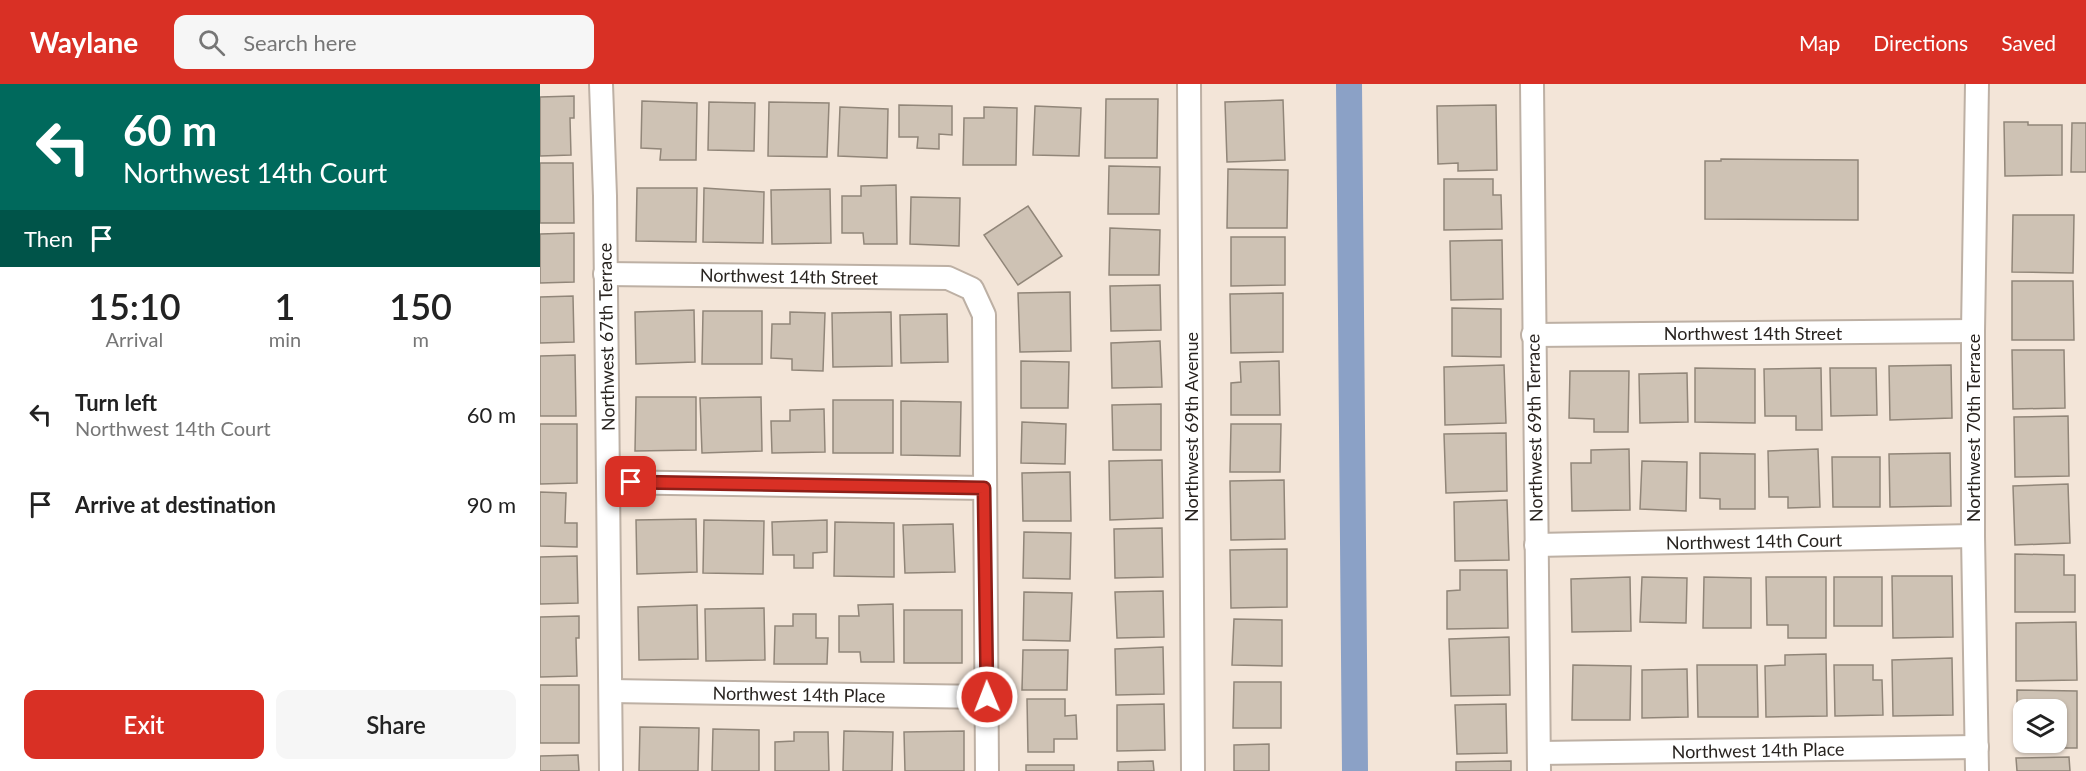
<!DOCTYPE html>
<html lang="en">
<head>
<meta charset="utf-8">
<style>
	body { margin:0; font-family:Lato,sans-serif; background:#f6f6f6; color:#222; height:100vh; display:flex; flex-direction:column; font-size:22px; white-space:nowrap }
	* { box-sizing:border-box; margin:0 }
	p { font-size:20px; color:#767676 }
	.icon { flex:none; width:33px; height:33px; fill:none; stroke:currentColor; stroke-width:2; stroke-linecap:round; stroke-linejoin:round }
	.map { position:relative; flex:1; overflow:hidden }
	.panel { display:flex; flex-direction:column; background:#fff; width:540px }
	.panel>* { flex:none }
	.top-card { background:#00695c; color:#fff; overflow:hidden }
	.controls { position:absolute; left:1473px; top:615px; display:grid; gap:12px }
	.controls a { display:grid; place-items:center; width:54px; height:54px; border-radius:12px; background:#fff; box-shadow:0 2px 4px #0004; font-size:30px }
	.pin { position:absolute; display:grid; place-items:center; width:51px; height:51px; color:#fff; margin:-26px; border-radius:12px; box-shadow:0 3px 9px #0006 }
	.me { position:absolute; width:66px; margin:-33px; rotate:359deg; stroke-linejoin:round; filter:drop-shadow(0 0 4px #0008) }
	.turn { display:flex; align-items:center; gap:21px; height:126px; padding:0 24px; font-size:27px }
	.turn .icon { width:78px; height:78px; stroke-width:2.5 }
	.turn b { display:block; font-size:42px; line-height:51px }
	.then { display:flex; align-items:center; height:57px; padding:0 24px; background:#0003; gap:12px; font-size:22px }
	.eta { display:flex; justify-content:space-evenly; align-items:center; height:102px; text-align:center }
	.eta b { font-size:36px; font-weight:600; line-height:42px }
	.button { display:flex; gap:12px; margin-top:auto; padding:12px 24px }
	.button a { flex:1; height:69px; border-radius:12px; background:#d93025; color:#fff; font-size:24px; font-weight:600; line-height:69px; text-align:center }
	.button a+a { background:#f6f6f6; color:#222 }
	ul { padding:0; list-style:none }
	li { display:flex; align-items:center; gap:18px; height:90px; padding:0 24px }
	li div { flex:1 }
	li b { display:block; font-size:22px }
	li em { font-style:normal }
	header { display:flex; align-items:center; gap:36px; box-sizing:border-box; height:84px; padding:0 30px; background:#d93025; color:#fff }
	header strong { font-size:28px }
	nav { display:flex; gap:33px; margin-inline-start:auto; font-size:21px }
	.search { width:420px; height:54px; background:#f6f6f6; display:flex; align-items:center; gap:15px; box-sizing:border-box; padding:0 21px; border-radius:12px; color:#767676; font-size:22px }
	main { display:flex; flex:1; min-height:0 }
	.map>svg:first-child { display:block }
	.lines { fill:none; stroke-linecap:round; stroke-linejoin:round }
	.canal { stroke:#8ba1c6; stroke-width:26 }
	.building { fill:#cec2b4; stroke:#918679; stroke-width:1.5; fill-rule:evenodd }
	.street-casing { stroke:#bdb0a4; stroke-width:26 }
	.street { stroke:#fff; stroke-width:22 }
	.route-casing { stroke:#8d1f18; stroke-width:15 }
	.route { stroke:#d93025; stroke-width:10 }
	.labels { text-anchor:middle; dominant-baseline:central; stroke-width:4.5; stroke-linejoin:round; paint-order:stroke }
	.street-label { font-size:18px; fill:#292420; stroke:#fff }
</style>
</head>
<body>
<header>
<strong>Waylane</strong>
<div class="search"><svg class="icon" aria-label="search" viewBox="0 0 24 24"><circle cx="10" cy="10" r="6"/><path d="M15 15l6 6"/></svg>Search here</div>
<nav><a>Map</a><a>Directions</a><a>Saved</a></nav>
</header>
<main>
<section class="panel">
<div class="top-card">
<div class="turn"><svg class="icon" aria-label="left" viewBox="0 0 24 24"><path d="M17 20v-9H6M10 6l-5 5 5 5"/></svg><div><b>60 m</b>Northwest 14th Court</div></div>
<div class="then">Then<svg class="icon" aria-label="arrive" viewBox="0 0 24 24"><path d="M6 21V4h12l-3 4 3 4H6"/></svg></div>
</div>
<div class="eta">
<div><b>15:10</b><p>Arrival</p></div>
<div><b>1</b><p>min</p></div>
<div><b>150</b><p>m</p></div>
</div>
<ul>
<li><svg class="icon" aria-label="left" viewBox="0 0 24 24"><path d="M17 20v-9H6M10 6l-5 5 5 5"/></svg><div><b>Turn left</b><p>Northwest 14th Court</p></div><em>60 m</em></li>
<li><svg class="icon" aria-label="arrive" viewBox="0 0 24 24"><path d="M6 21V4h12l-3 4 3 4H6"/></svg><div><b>Arrive at destination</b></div><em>90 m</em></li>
</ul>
<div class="button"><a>Exit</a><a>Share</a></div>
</section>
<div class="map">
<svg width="1546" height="687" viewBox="0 0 1546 687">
	<rect width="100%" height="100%" fill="#f3e5d8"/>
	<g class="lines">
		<polyline class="canal" points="809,0 815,687"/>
	</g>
	<g class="building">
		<polygon points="34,12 34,34 30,34 31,71 0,72 0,13"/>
		<polygon points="566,15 618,15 617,74 565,74"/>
		<polygon points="743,16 745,76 687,78 685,18"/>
		<polygon points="102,17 157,19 156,76 120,76 121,65 101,64"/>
		<polygon points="169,18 215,19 214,67 168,66"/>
		<polygon points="229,18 289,19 287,73 228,72"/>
		<polygon points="359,21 412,22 412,51 399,50 399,65 377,64 378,53 359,53"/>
		<polygon points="956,21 957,86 918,87 918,79 898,80 897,22"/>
		<polygon points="495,22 541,24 539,72 493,71"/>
		<polygon points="300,23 348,25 347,74 298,72"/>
		<polygon points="444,23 477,24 476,81 423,81 424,34 444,34"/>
		<polygon points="1464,38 1488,38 1488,41 1522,41 1522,91 1465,92"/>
		<polygon points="1532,39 1546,39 1546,88 1531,88"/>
		<polygon points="1181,75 1318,76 1318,136 1165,135 1165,77 1181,77"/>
		<polygon points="0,79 33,79 34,139 0,139"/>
		<polygon points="569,82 620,83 619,130 568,130"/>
		<polygon points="688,85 748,86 747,144 687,144"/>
		<polygon points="904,95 953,95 953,111 961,111 962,145 904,146"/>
		<polygon points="356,101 357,160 324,160 323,149 302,149 302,112 321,112 321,102"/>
		<polygon points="97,104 157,104 156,158 96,157"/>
		<polygon points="164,104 224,108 223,159 163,158"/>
		<polygon points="290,105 291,159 232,160 231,106"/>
		<polygon points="371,113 420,114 419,162 370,160"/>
		<polygon points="488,122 522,172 478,201 444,151"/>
		<polygon points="1473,131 1534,131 1533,189 1472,188"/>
		<polygon points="570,144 620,146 619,191 569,191"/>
		<polygon points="34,149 34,198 0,199 0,150"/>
		<polygon points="691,153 745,153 745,201 691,202"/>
		<polygon points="962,156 963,215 911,216 910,157"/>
		<polygon points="1472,197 1533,197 1534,256 1472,256"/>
		<polygon points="620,201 621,246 571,247 570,202"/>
		<polygon points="530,208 531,267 480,268 478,209"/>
		<polygon points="743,209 743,268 691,269 690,210"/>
		<polygon points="33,212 34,258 0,259 0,213"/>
		<polygon points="912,224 961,225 961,273 912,272"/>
		<polygon points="154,226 155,278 96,280 95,228"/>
		<polygon points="163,227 222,227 222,280 162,280"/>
		<polygon points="250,228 285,229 283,287 252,286 252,275 231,274 232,240 250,240"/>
		<polygon points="351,228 352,282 293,283 292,229"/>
		<polygon points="407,230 408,278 361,279 360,231"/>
		<polygon points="620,257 622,303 572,304 571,259"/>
		<polygon points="1472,266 1524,266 1525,324 1473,325"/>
		<polygon points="35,271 36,332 0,332 0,272"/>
		<polygon points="481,277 529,278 528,324 481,324"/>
		<polygon points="739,277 740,331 691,331 691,299 701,298 700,278"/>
		<polygon points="964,281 966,339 905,341 904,283"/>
		<polygon points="1411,281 1412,334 1350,336 1349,282"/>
		<polygon points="1155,284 1215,285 1215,339 1155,338"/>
		<polygon points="1281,284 1282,346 1256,346 1256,332 1225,332 1224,285"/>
		<polygon points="1290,284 1336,284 1337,331 1291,332"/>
		<polygon points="1030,287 1089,287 1088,348 1054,348 1054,335 1029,334"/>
		<polygon points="1147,289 1148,338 1100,339 1099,290"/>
		<polygon points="96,313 156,313 156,366 95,367"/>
		<polygon points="221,313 222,367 162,369 160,314"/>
		<rect x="293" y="316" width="60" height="53"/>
		<polygon points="361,317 421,318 420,372 361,371"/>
		<polygon points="621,320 621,366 573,366 572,321"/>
		<polygon points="284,325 285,368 232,369 231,337 250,337 250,326"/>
		<polygon points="1528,332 1529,392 1475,393 1474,333"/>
		<polygon points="482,338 526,340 525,380 481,379"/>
		<polygon points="0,340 37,340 37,399 0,400"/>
		<polygon points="691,340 741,340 740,388 690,388"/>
		<polygon points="966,349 967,407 906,409 904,350"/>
		<polygon points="1089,365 1090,426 1032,427 1031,379 1051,379 1051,366"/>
		<polygon points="1278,365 1280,423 1248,424 1248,413 1229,413 1228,367"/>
		<polygon points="1160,369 1215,370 1215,425 1180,425 1180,415 1160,414"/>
		<polygon points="1410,369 1411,422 1350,423 1349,370"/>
		<polygon points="1292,373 1340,373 1340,423 1293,423"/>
		<polygon points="622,376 623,434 570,436 569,377"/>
		<polygon points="1102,377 1147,378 1146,427 1100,425"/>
		<polygon points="530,388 531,437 483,437 482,389"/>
		<polygon points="744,396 745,455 691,456 690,397"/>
		<polygon points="1528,400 1530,459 1475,461 1473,402"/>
		<polygon points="0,408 26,409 25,439 37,439 37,463 0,462"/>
		<polygon points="967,416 969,476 915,477 914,418"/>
		<polygon points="156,435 157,488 97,490 96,436"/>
		<polygon points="164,436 224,437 223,490 163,489"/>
		<polygon points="287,436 287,468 273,469 273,484 254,484 254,471 233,471 232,438"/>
		<polygon points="295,438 354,439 354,493 294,492"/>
		<polygon points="413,440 415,488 365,489 363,441"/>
		<polygon points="622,444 623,493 575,494 574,445"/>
		<polygon points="484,448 531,449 530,495 483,494"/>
		<polygon points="747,465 747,523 691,524 690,466"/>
		<polygon points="1475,470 1524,471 1524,491 1535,491 1535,528 1475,528"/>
		<polygon points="37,472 38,519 0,520 0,473"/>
		<polygon points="920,486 967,486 968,544 907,545 907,507 920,506"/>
		<polygon points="1352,492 1412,492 1413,553 1353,554"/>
		<polygon points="1090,493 1091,547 1032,548 1031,495"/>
		<polygon points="1102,493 1147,494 1146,539 1100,538"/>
		<polygon points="1164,493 1211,494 1211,544 1163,544"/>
		<polygon points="1226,493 1286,493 1286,554 1248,554 1248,541 1227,541"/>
		<rect x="1294" y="493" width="48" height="49"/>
		<polygon points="623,507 624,553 577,554 575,508"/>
		<polygon points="484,508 532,509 530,557 483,556"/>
		<polygon points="353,520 354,578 321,578 320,568 299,568 299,532 319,532 318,521"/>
		<polygon points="157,521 158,575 99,576 98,523"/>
		<polygon points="224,524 225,576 166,577 165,525"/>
		<rect x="364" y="526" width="58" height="53"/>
		<polygon points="253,530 276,530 276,554 288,554 287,580 234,580 235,542 253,542"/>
		<polygon points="39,532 39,554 36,554 37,592 0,593 0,533"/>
		<polygon points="694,535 742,536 742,582 692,581"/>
		<polygon points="1536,538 1537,596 1476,597 1476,539"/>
		<polygon points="969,553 970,611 911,612 909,555"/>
		<polygon points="623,563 624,610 576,611 575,565"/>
		<polygon points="483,566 528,566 527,606 482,606"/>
		<polygon points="1286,570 1287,632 1226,633 1225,582 1245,581 1245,571"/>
		<polygon points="1412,574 1413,631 1353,632 1352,576"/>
		<polygon points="1033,581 1091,582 1090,636 1032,636"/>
		<polygon points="1157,581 1217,581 1218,633 1158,633"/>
		<polygon points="1294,581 1333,581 1333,596 1342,596 1343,631 1295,632"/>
		<polygon points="1147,585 1148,633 1102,634 1102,586"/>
		<polygon points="694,598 741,598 741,644 693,644"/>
		<rect x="0" y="601" width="39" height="58"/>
		<path d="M1477 606 1537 607V664H1477ZM1484 626H1516V658H1484Z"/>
		<polygon points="487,615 525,615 525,632 536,631 537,655 514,655 514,668 488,668"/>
		<polygon points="624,620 625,666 577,667 577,621"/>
		<polygon points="966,620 967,669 917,670 915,621"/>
		<polygon points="100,643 159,644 158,687 99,687"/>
		<polygon points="173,645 219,646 219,687 172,687"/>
		<polygon points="304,647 353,648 352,687 303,687"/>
		<polygon points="424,647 424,687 365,687 364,648"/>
		<polygon points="254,648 288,648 289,687 235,687 235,658 254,657"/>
		<polygon points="729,660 729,687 694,687 694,661"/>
		<polygon points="38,671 39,687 0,687 0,672"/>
		<polygon points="1529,673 1530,687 1477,687 1476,674"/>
		<polygon points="613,677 614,687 578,687 578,678"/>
		<polygon points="971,677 971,687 916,687 916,678"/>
		<rect x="486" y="681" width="48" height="6"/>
	</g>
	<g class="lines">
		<defs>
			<g id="street">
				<polyline points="61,0 65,112 71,687"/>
				<polyline points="649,0 653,687"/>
				<polyline points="992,0 999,687"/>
				<polyline points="1437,0 1433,247 1433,452 1437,687"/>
				<polyline points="65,190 408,194 432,205 444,231 447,687"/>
				<polyline points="993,251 1433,247"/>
				<polyline points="68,398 444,404"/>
				<polyline points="996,461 1433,452"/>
				<polyline points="71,607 447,613"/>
				<polyline points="999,669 1437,663"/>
			</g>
		</defs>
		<use href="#street" class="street-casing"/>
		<use href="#street" class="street"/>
	</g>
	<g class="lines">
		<defs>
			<polyline id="route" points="91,398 444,404 447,613"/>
		</defs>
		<use href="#route" class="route-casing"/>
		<use href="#route" class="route"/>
	</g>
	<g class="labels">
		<g class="street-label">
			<text transform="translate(249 192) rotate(1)">Northwest 14th Street</text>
			<text x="1213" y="249">Northwest 14th Street</text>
			<text transform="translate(66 253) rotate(-91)">Northwest 67th Terrace</text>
			<text transform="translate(651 343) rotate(-90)">Northwest 69th Avenue</text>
			<text transform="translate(994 344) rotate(-91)">Northwest 69th Terrace</text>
			<text transform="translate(1433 344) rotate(-90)">Northwest 70th Terrace</text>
			<text transform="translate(1214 457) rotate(-1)">Northwest 14th Court</text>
			<text transform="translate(259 610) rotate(1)">Northwest 14th Place</text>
			<text transform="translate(1218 666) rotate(-1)">Northwest 14th Place</text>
		</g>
	</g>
</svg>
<div class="controls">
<a><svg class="icon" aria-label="layers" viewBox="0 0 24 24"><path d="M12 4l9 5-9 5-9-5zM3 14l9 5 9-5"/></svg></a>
</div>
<div class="pin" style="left:91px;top:398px;background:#d93025"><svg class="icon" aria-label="arrive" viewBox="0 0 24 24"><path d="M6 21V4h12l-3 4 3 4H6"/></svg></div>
<svg class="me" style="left:447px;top:613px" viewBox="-20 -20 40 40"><circle r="17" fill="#d93025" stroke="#fff" stroke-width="3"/><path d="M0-11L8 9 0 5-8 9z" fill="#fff"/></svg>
</div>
</main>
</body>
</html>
